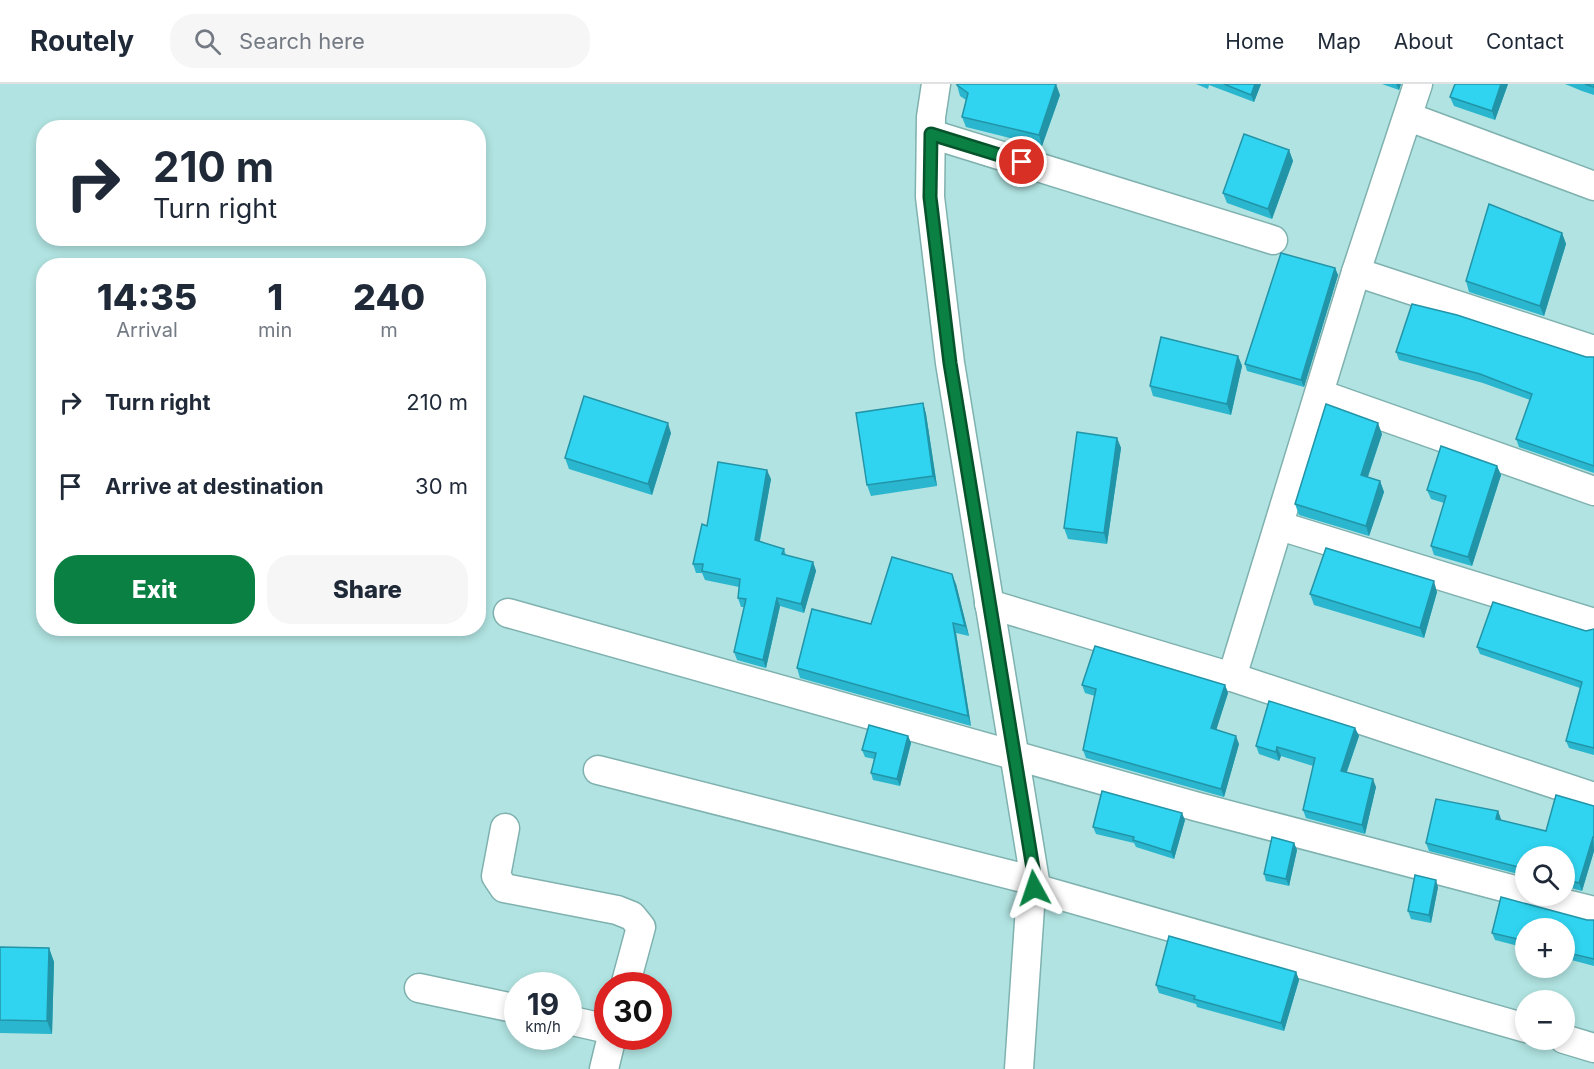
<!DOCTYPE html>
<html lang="en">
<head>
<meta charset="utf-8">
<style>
	body { margin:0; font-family:Inter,sans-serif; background:#f6f6f7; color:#1f2937; height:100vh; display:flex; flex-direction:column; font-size:22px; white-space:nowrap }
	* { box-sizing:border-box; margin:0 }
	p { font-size:20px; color:#747a83 }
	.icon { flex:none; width:33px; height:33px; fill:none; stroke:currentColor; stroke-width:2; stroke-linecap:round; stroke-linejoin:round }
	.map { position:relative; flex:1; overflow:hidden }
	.sheet { position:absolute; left:36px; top:174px; width:450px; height:378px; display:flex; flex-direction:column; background:#fff; border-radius:24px; box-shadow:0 3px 9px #0003 }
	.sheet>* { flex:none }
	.hud { position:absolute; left:36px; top:36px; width:450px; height:126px; border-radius:24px; box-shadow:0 3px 9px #0003; background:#fff; color:#1f2937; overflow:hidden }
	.controls { position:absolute; left:1515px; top:762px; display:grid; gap:12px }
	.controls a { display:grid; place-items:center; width:60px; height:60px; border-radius:50%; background:#fff; box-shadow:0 3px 9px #0003; font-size:30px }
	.speed { position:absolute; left:504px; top:888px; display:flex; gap:12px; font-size:30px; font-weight:700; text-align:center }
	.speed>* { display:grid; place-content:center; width:78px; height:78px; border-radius:50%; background:#fff; box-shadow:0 3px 9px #0003; line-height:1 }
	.speed small { font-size:15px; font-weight:400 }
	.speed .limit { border:9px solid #d22; background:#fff; color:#111 }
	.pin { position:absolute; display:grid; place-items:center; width:51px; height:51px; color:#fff; margin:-26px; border:3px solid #fff; border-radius:50%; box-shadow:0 2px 6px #0007 }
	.me { position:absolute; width:66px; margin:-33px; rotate:355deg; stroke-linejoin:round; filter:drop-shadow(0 0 4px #0008) }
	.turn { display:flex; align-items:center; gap:21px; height:126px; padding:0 18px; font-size:27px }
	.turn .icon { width:78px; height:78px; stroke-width:2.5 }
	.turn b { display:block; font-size:42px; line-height:51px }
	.eta { display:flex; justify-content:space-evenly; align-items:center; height:102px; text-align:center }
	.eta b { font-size:36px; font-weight:800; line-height:42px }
	.button { display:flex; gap:12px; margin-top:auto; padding:12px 18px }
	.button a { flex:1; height:69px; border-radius:24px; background:#0b8043; color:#fff; font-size:24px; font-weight:800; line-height:69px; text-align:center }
	.button a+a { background:#f6f6f7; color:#1f2937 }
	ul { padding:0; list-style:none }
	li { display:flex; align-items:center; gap:18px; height:84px; padding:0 18px }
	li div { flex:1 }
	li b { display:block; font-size:22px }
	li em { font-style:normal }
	header { display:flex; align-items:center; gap:36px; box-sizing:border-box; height:84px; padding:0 30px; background:#fff; border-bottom:2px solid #e0e1e3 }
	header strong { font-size:28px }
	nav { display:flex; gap:33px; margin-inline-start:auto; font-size:21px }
	.search { width:420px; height:54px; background:#f6f6f7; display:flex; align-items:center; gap:15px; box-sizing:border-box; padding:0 21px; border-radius:24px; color:#747a83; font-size:22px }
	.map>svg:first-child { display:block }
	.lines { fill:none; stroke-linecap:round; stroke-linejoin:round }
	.minor-casing { stroke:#7fb1af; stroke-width:31 }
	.minor { stroke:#fff; stroke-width:28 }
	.wall { fill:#29b6ce }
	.shaded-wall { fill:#2294a8 }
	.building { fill:#30d4f0; stroke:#2294a8; stroke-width:1.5 }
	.route-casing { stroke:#07532c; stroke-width:15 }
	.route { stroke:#0b8043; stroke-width:10 }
</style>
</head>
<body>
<header>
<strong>Routely</strong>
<div class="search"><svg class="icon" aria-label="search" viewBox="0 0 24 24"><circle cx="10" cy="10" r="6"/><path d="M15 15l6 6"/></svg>Search here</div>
<nav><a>Home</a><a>Map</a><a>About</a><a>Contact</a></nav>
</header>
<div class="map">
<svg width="1594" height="985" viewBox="0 0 1594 985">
	<rect width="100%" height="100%" fill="#b0e3e1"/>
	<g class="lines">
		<defs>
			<g id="minor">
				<polyline points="936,0 931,33 930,113 950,279 1035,797 1030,823 1019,985"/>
				<polyline points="1409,33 1594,102"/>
				<polyline points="931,50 1273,156"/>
				<polyline points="1356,188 1594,266"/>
				<polyline points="1320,310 1594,407"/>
				<polyline points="1280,442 1594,539"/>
				<polyline points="989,520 1232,593 1594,713"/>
				<polyline points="508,529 1198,723 1526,809"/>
				<polyline points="1232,593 1356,188 1418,0"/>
				<polyline points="598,686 1035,797"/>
				<polyline points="505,744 496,792 504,804 617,826 632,832 641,843 625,902"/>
				<polyline points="1034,804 1526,944"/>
				<polyline points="1534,812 1594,827"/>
				<polyline points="419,904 518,925"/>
				<polyline points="568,936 608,945"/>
				<polyline points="1564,955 1594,964"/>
				<polyline points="604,985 612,952"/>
			</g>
		</defs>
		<use href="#minor" class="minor-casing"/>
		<use href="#minor" class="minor"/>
	</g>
	<g class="wall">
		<polygon points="1196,0 1261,0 1254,18 1209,1 1208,5"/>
		<polygon points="1382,0 1401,0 1399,6"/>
		<polygon points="1508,0 1495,36 1454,22 1450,13"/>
		<polygon points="1565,0 1594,0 1594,11 1582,7"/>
		<polygon points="957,1 1060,11 1042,62 966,43 962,33 966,16 960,12"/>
		<polygon points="1289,66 1293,77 1272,135 1227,119 1223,109"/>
		<polygon points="1562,149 1566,160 1544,232 1469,208 1466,197"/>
		<polygon points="1335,184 1338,191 1304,303 1247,287 1245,280"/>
		<polygon points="1396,268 1594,273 1594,389 1519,363 1516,355 1530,316 1483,299 1399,276"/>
		<polygon points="1238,272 1242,282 1231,331 1153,312 1150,302"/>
		<polygon points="923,319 926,330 937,402 871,412 867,401"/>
		<polygon points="671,349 652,411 569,385 565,374"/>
		<polygon points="1382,350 1368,393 1380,397 1384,408 1369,452 1299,431 1295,420"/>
		<polygon points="1117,354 1121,364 1107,460 1068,455 1064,444"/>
		<polygon points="1497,382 1501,391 1472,482 1434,471 1431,462 1444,419 1431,415 1427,406"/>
		<polygon points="771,395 760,457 784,465 786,471 813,478 816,487 804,529 780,522 766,584 737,576 734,568 744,523 741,523 738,514 739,503 705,496 702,489 696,489 693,480 707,442"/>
		<polygon points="956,500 969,552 956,549 971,642 800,594 797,584 871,540"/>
		<polygon points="1437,508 1424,554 1314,521 1310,510"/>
		<polygon points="1594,545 1594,671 1569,664 1566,657 1580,604 1480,570 1477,563"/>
		<polygon points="1082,601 1225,601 1228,609 1216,646 1239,660 1224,713 1086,674 1083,666 1095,612 1085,609"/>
		<polygon points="1355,644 1359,652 1347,688 1376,703 1365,750 1306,734 1303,726 1313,682 1281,672 1279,677 1259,670 1256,662"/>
		<polygon points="908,652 911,659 900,702 873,696 871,689 874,675 865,673 862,666"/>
		<polygon points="1594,722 1594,767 1582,807 1564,802 1564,772 1526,772 1526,792 1429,767 1426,759 1498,727 1501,736 1546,747"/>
		<polygon points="1185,736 1174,775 1136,763 1134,759 1096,750 1093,743"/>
		<polygon points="1294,759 1297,766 1289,802 1266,797 1264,790"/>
		<polygon points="1438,803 1431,839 1411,835 1408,827"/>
		<polygon points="1587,836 1594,836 1594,882 1564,874 1564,844 1526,844 1526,864 1495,856 1492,849"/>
		<polygon points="0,863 49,864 54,878 52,950 0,949"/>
		<polygon points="1296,888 1299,896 1284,947 1197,923 1196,920 1159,909 1156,901"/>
	</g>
	<g class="shaded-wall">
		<polygon points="1056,0 1060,11 1042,62 1039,51"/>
		<polygon points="1255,0 1261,0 1254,18 1251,11"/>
		<polygon points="1396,0 1401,0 1399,6"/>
		<polygon points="1501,0 1508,0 1495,36 1492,27"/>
		<polygon points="1289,66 1293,77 1272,135 1268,125"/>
		<polygon points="1562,149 1566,160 1544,232 1540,222"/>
		<polygon points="1335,184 1338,191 1304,303 1301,296"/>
		<polygon points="1238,272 1242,282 1231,331 1227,320"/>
		<polygon points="923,319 926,330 937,402 933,392"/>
		<polygon points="668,339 671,349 652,411 648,400"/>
		<polygon points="1378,339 1382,350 1365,401 1361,391"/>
		<polygon points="1117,354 1121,364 1107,460 1104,449"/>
		<polygon points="1497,382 1501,391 1472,482 1468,473"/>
		<polygon points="767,386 771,395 758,465 755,456"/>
		<polygon points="1380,397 1384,408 1369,452 1366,442"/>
		<polygon points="813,478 816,487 804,529 801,520"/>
		<polygon points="952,490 956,500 969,552 965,542"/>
		<polygon points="1434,497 1437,508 1424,554 1420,544"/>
		<polygon points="777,514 780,522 766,584 763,576"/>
		<polygon points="953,539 956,549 971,642 968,632"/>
		<polygon points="1225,601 1228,609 1214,653 1211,644"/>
		<polygon points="1355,644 1359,652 1344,695 1341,687"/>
		<polygon points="908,652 911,659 900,702 897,695"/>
		<polygon points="1236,652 1239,660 1224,713 1221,705"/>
		<polygon points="1277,663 1281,672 1279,677 1276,668"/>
		<polygon points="1373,695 1376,703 1365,750 1362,741"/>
		<polygon points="1498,727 1501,735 1499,743 1496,735"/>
		<polygon points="1182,729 1185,736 1174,775 1171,768"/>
		<polygon points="1593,753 1594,767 1582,807 1579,799"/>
		<polygon points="1294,759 1297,766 1289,802 1286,795"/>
		<polygon points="1436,796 1438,803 1431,839 1429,831"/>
		<polygon points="49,864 54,878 52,950 47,937"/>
		<polygon points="1296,888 1299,896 1284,947 1281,939"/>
	</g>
	<g class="building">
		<polygon points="957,0 1056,0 1039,51 962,33 968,9 957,1"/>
		<polygon points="1224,0 1255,0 1251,11"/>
		<polygon points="1455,0 1501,0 1492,27 1450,13"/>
		<polygon points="1585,0 1594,0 1594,3"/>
		<polygon points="1244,50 1289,66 1268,125 1223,109"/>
		<polygon points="1489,120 1562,149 1540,222 1466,197"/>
		<polygon points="1281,169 1335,184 1301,296 1245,280"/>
		<polygon points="1412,220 1457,231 1586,273 1594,273 1594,382 1516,355 1532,310 1480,290 1396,268"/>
		<polygon points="1161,253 1238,272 1227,320 1150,302"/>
		<polygon points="584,312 668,339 648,400 565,374"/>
		<polygon points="923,319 933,392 867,401 856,329"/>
		<polygon points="1326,320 1378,339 1361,391 1380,397 1366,442 1295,420"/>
		<polygon points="1077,348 1117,354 1104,449 1064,444"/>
		<polygon points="1441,362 1497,382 1468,473 1431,462 1446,412 1427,406"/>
		<polygon points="718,378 767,386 755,456 784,465 782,470 813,478 801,520 777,514 763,576 734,568 746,515 738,514 740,495 702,487 703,480 693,480 702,440 707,442"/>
		<polygon points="1326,464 1434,497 1420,544 1310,510"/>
		<polygon points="892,473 952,490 965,542 953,539 968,632 797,584 812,525 871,540"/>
		<polygon points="1493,518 1586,547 1594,545 1594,664 1566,657 1582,598 1477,563"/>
		<polygon points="1095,562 1225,601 1211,644 1236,652 1221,705 1083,666 1096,605 1082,601"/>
		<polygon points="1269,617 1355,644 1341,687 1373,695 1362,741 1303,726 1315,674 1277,663 1276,668 1256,662"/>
		<polygon points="869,641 908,652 897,695 871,689 876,669 862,666"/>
		<polygon points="1102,707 1182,729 1171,768 1133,756 1134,753 1093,743"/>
		<polygon points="1556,711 1594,722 1594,753 1593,753 1579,799 1564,795 1564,772 1526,772 1526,785 1426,759 1436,715 1498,727 1496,735 1546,747"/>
		<polygon points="1272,753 1294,759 1286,795 1264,790"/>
		<polygon points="1415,791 1436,796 1429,831 1408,827"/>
		<polygon points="1501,813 1587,836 1594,836 1594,875 1564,868 1564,844 1526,844 1526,857 1492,849"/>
		<polygon points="1169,852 1296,888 1281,939 1194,915 1195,912 1156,901"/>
		<polygon points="0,863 49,864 47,937 0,936"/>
	</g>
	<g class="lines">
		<defs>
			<polyline id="route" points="1022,78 931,50 930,113 950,279 1035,797 1034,804"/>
		</defs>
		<use href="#route" class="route-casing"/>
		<use href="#route" class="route"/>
	</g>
</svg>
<div class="controls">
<a><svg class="icon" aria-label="search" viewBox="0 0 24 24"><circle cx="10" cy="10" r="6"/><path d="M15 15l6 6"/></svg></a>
<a>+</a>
<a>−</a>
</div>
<div class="speed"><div>19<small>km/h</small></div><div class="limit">30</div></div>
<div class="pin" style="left:1022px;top:78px;background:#d93025"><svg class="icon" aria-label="arrive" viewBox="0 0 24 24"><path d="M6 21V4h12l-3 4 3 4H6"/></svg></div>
<svg class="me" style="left:1034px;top:804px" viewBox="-20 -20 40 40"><path d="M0-17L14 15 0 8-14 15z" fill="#0b8043" stroke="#fff" stroke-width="4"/></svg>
<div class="hud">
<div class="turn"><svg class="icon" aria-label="right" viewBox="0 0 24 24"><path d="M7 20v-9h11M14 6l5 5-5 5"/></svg><div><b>210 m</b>Turn right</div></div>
</div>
<section class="sheet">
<div class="eta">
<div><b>14:35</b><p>Arrival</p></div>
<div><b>1</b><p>min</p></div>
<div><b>240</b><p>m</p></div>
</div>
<ul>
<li><svg class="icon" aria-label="right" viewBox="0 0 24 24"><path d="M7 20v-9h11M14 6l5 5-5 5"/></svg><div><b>Turn right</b></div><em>210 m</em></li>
<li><svg class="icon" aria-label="arrive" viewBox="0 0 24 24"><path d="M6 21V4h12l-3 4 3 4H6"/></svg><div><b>Arrive at destination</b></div><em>30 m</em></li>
</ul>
<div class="button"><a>Exit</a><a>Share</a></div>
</section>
</div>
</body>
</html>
